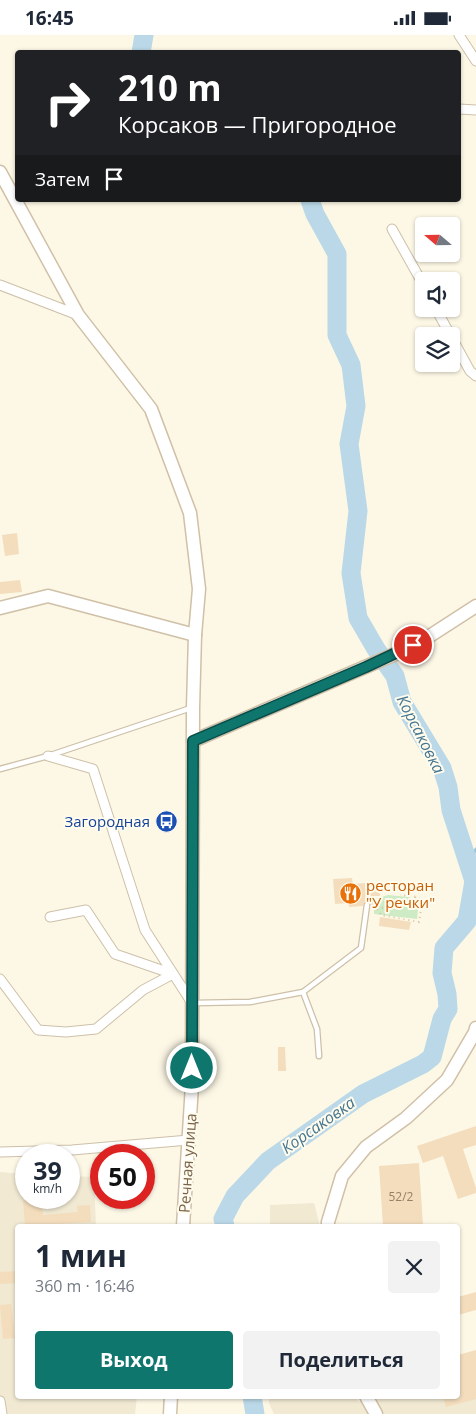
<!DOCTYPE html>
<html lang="ru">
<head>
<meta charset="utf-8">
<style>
	body { margin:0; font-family:"Open Sans",sans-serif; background:#f2f2f3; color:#1f2937; height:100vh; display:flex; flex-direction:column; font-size:19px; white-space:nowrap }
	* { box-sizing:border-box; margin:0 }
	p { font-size:16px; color:#747a83 }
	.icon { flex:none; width:28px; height:28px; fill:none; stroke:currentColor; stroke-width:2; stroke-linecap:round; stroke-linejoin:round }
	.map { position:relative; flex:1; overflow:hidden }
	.sheet { position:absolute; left:15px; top:1189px; width:445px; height:175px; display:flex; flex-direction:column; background:#fff; border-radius:5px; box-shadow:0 1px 4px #0004 }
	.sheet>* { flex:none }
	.banner { position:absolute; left:15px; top:15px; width:446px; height:152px; border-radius:5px; box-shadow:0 1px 4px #0004; background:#202124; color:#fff; overflow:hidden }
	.needle { width:32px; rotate:290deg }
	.controls { position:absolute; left:415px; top:182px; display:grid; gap:10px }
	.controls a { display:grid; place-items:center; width:45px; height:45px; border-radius:5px; background:#fff; box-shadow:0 1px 4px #0004; font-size:25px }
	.speed { position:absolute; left:15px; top:1109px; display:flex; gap:10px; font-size:25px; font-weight:700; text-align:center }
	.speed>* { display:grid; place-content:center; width:65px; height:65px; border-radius:50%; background:#fff; box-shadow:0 1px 4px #0004; line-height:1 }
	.speed small { font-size:12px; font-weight:400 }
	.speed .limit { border:8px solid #d22; background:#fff; color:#111 }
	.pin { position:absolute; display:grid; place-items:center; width:42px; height:42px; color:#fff; margin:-21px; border:2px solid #fff; border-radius:50%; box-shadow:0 1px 5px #0007 }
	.me { position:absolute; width:55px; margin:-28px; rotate:0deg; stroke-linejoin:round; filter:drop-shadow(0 0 4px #0008) }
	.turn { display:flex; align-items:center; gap:18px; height:105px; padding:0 20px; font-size:22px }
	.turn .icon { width:65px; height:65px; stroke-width:2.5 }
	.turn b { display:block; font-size:35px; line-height:42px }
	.then { display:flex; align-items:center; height:48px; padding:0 20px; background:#0003; gap:10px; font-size:19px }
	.round { display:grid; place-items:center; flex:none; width:52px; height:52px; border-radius:5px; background:#f2f2f3 }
	.headline { display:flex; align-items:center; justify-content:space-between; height:85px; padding:0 20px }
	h1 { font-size:30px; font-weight:700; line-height:38px }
	.cta { display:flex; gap:10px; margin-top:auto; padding:10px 20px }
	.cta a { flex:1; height:58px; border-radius:5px; background:#0f766e; color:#fff; font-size:20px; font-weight:700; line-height:58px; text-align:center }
	.cta a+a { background:#f2f2f3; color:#1f2937 }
	.status { display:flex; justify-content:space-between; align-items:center; height:35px; padding:0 25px; background:#fff; direction:ltr }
	.status svg { height:14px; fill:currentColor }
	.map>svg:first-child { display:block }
	.residential { fill:#f1e9d2 }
	.green { fill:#cdebc4 }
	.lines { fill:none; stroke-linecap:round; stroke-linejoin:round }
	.stream { stroke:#a0c5d9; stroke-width:3 }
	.river { stroke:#bad8e7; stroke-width:19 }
	.building { fill:#f3ddbd }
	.lane-casing { stroke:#cdc0a9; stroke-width:7 }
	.street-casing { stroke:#cdc0a9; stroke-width:11 }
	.secondary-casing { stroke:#d0c0a7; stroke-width:15 }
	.path { stroke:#d8c0a0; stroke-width:2; stroke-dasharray:1 4; stroke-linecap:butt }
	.lane { stroke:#fff; stroke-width:4.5 }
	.street { stroke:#fff; stroke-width:9 }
	.secondary { stroke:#fff; stroke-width:12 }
	.route-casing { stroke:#0a4d48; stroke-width:12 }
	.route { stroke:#0f766e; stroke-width:9 }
	.labels { text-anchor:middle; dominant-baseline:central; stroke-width:4; stroke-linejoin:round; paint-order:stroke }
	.number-label { font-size:12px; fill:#968167 }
	.transit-label { font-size:15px; fill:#164399; stroke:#fffbed; text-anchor:end }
	.food-label { font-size:15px; fill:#c56008; stroke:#fffbed; text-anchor:start }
	.street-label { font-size:15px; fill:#77624a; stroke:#fffbed }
	.water-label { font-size:16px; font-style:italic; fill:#467792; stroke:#fffbed }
</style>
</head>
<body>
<div class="status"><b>16:45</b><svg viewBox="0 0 49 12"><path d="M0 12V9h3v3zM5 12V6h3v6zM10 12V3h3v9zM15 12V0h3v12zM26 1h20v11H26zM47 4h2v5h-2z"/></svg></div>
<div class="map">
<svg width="476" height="1379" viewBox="0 0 476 1379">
	<rect width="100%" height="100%" fill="#fdf8e6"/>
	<g class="residential">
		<polygon points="0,1137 26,1139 26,1162 69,1162 69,1141 94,1142 96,1191 18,1191 18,1361 137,1361 135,1379 4,1379 0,1360"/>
		<polygon points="314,1168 320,1191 270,1191 270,1170"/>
		<polygon points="464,1326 476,1342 476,1379 274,1379 269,1368 269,1361 357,1361 358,1367 373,1361 458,1361 458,1329"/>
	</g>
	<polygon class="green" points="388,860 408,862 419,866 417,884 374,879 374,871 378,863"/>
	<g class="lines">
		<polyline class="stream" points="474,846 474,818 476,814"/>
		<g class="river">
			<polyline points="141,18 144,0"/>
			<polyline points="225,1191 223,1184 235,1161 268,1126 363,1059 423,1029 432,1022 442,984 448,974 447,959 442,938 444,913 467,886 474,846 451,775 448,752 442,733 402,667 395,641 376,614 358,583 351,538 358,476 349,409 356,371 351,330 337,300 337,219 315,179 310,165"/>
			<polyline points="252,1361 255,1379"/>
		</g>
	</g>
	<g class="building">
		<polygon points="17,498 19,519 5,521 2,500"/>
		<polygon points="20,545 22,557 0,559 0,547"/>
		<polygon points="352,843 353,849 365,848 365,853 379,852 380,861 374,861 374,870 371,870 370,867 367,866 364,867 363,871 349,872 349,868 335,869 333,844"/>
		<polygon points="380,882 411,887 409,895 379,891"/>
		<polygon points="278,1012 285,1012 286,1036 278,1036"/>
		<polygon points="476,1091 476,1110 463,1114 476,1153 476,1158 458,1164 443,1121 423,1128 417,1111"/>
		<polygon points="419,1128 423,1191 383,1191 379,1131"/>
		<polygon points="42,1164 43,1180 78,1177 77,1171 90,1170 91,1187 25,1191 23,1165"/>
		<polygon points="18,1236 18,1248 0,1249 0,1237"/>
		<polygon points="476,1257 476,1275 458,1280 458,1262"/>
		<polygon points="11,1269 15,1303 3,1304 0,1270"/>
		<polygon points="476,1315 476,1364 446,1372 443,1361 458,1361 458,1320"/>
	</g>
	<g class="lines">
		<defs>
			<g id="lane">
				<polyline points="0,734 48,721 191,673"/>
				<polyline points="303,957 317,994 319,1021"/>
				<polyline points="194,968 250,967 303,957 361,913 367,870"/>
			</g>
			<g id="street">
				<polyline points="459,0 476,26"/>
				<polyline points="459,74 476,75"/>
				<polyline points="392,194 424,251"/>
				<polyline points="0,250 78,280"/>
				<polyline points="436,274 470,336 476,341"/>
				<polyline points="48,721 93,734 145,895 192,968"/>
				<polyline points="50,882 86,875 115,919 173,939"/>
				<polyline points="0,944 38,995 66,997 96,994 143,955 173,939"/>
				<polyline points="0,1117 72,1115 189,1105"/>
				<polyline points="0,1366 2,1379"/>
			</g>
			<g id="secondary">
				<polyline points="0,137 78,280 151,374 190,478 199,554 195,600 193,673 192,1050 183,1191"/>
				<polyline points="0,573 48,561 195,600"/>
				<polyline points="193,706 400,617 425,604 476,571"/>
				<polyline points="328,1191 328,1187 342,1141 366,1112 406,1083 447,1045 475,997 476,993"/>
				<polyline points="366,1361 376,1379"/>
				<polyline points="170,1379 171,1361"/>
			</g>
		</defs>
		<use href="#lane" class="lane-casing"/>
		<use href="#street" class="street-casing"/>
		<use href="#secondary" class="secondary-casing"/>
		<g class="path">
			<polyline points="377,874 381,880 419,887 422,869 418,862 400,860"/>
			<polyline points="377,874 401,869 417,862"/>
		</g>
		<use href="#lane" class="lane"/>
		<use href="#street" class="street"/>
		<use href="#secondary" class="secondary"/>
	</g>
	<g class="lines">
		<defs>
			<polyline id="route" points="192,1033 193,706 366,632 413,610"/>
		</defs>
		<use href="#route" class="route-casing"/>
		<use href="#route" class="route"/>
	</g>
	<defs>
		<symbol id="bus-disc" viewBox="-11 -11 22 22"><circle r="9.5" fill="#1a4fb4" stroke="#fffbed"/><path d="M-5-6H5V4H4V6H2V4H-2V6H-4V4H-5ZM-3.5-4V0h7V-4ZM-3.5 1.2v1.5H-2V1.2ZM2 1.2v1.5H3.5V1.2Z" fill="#fff"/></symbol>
		<symbol id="restaurant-disc" viewBox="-11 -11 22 22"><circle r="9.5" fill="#e8710a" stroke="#fffbed"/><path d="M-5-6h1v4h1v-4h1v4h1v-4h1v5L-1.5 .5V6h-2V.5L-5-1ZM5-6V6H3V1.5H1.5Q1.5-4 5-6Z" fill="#fff"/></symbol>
	</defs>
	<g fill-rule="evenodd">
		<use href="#bus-disc" x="154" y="774" width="25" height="25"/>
		<use href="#restaurant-disc" x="338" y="846" width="25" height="25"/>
	</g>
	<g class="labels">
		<g class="number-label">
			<text x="401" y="1161">52/2</text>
		</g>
		<g class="transit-label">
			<text x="150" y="786">Загородная</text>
		</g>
		<g class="food-label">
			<text x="366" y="850">ресторан<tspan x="366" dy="17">"У речки"</tspan></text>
		</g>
		<g class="street-label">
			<text transform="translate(187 1128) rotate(-86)">Речная улица</text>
		</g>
		<g class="water-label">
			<text transform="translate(421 699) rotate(63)">Корсаковка</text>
			<text transform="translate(318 1090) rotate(-35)">Корсаковка</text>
		</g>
	</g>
</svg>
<div class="controls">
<a><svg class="needle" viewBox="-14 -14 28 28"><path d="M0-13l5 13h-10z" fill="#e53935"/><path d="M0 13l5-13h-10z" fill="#747a83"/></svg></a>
<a><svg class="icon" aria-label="sound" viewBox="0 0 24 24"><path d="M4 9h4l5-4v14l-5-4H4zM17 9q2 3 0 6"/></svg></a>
<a><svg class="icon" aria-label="layers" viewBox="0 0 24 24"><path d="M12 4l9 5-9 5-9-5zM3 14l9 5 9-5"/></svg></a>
</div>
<div class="speed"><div>39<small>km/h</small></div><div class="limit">50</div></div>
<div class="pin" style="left:413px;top:610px;background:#d93025"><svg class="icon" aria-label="arrive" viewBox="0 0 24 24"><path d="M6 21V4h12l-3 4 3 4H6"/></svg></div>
<svg class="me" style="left:192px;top:1033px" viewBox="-20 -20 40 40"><circle r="17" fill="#0f766e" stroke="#fff" stroke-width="3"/><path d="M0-11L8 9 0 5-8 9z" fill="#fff"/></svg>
<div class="banner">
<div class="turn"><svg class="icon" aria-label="right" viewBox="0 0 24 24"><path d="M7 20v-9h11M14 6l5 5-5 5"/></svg><div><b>210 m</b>Корсаков — Пригородное</div></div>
<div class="then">Затем<svg class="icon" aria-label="arrive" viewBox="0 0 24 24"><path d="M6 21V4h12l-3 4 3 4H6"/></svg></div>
</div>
<section class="sheet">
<div class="headline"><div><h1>1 мин</h1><p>360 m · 16:46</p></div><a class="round"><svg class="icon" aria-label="close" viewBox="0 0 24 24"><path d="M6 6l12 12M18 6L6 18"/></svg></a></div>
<div class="cta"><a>Выход</a><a>Поделиться</a></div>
</section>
</div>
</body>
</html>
